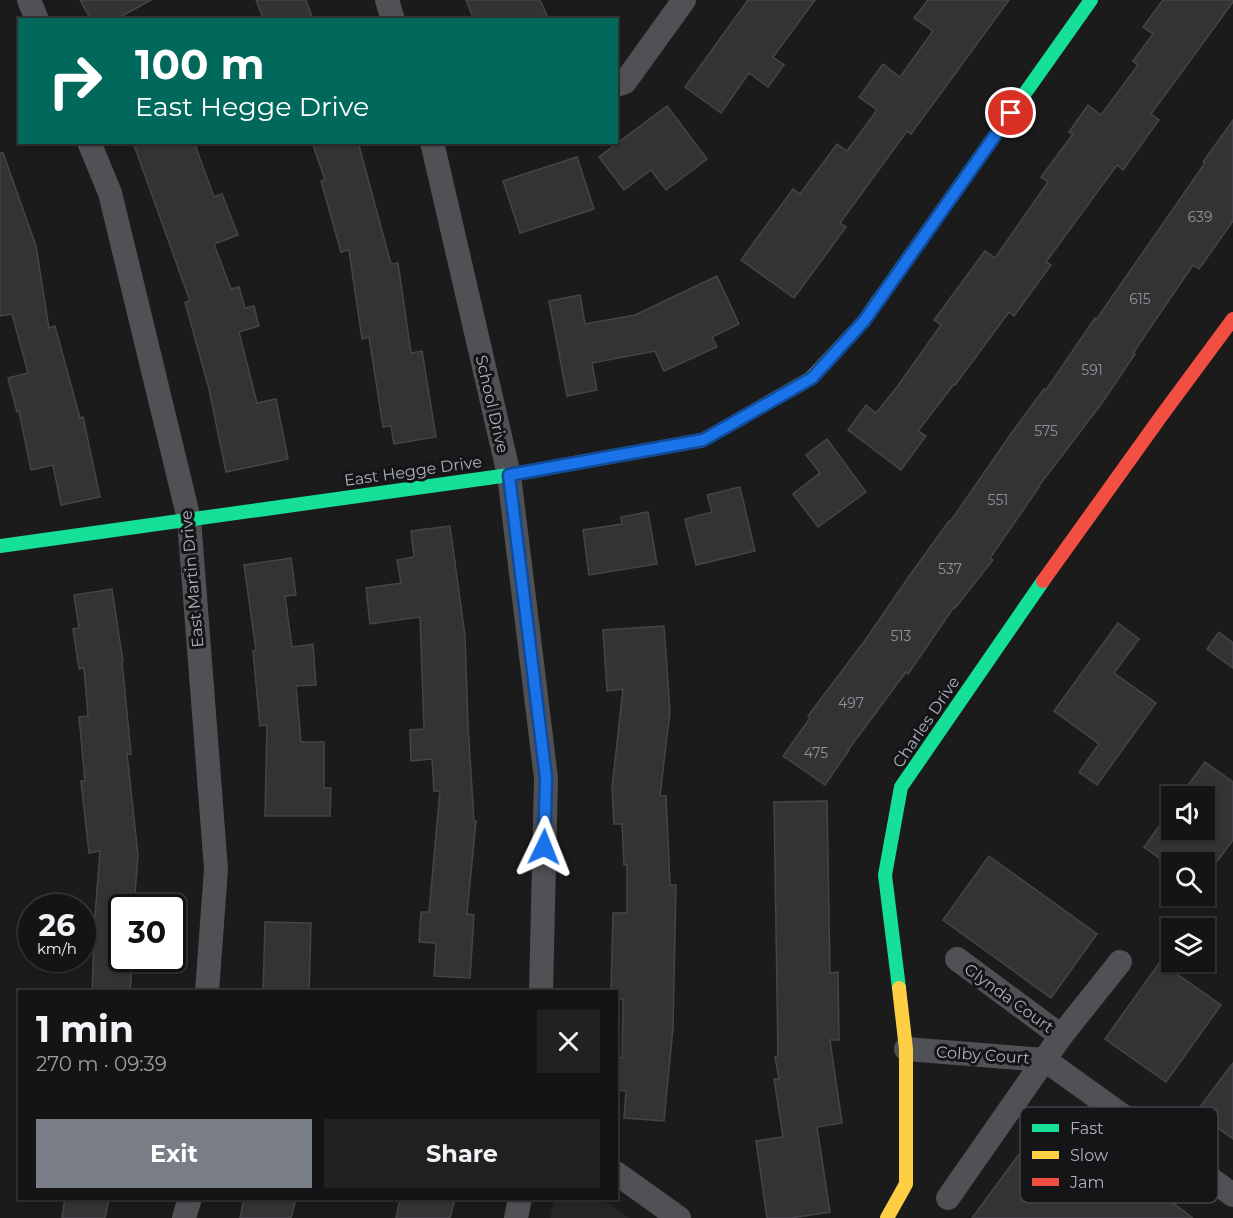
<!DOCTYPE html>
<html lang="en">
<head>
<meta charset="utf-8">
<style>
	body { margin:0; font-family:Montserrat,sans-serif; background:#212122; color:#f1f3f6; height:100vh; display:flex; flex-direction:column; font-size:22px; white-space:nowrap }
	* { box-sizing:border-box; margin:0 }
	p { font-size:20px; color:#9d9ea0 }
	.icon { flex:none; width:33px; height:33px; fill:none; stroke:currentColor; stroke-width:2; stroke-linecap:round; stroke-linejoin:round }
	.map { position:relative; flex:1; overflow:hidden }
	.sheet { position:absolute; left:18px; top:990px; width:600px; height:210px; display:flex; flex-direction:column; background:#141415; border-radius:0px; box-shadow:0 2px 4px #0004,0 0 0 2px #333334 }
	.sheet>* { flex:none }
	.top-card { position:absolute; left:18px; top:18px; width:600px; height:126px; border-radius:0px; box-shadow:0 2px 4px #0004,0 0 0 2px #333334; background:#00695c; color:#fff; overflow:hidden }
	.buttons { position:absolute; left:1161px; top:786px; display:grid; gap:12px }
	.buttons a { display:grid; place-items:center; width:54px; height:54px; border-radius:0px; background:#141415; box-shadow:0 2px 4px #0004,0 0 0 2px #333334; font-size:30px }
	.speed { position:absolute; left:18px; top:894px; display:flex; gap:12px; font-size:30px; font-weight:700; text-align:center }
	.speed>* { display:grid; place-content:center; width:78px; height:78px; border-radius:50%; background:#141415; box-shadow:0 2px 4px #0004,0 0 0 2px #333334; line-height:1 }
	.speed small { font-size:15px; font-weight:400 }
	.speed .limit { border:3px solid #111; border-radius:9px; background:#fff; color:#111 }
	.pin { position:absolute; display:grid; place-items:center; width:51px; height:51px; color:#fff; margin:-26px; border:3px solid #fff; border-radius:50%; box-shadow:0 2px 6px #0007 }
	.me { position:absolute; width:66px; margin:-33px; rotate:2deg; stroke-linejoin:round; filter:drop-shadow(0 0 4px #0008) }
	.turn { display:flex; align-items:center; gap:21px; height:126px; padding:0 18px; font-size:27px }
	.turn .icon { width:78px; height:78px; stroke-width:2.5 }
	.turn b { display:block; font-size:42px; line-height:51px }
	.round { display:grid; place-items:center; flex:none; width:63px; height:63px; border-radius:0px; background:#212122 }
	.head { display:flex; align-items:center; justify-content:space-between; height:102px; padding:0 18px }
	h1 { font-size:36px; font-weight:700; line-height:45px }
	.button { display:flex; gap:12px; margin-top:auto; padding:12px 18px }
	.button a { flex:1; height:69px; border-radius:0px; background:#797d85; color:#fff; font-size:24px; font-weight:700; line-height:69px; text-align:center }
	.button a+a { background:#212122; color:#f1f3f6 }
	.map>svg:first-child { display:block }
	.built { fill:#252528 }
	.building { fill:#333334; stroke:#444548; stroke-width:1.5 }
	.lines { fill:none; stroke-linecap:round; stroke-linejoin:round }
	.street { stroke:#4f5155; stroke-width:24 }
	.fast { stroke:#16e098; stroke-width:14 }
	.slow { stroke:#ffcf43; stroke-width:14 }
	.jam { stroke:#f24e42; stroke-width:14 }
	.route-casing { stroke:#114b97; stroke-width:15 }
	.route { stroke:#1a73e8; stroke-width:10 }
	.labels { text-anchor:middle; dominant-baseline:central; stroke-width:6; stroke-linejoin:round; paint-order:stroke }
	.number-label { font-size:14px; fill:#8e929b }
	.street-label { font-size:16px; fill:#acb2bd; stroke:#151518 }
	.key { fill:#151518; stroke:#42444a; stroke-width:1.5 }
	.key-label { font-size:16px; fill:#acb2bd }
</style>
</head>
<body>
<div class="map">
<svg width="1233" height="1218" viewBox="0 0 1233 1218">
	<rect width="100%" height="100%" fill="#1b1b1c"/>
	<polygon class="built" points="554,1199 602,1199 629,1218 550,1218"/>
	<g class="building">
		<polygon points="80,0 151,0 115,20 91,20"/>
		<polygon points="256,0 306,0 313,20 264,20"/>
		<polygon points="466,0 540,0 549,20 474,20"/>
		<polygon points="748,0 815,0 773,57 784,65 768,87 749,73 721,113 685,87"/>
		<polygon points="928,0 1009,0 911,134 907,131 840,223 846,227 794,298 741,260 793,189 800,194 837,144 847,151 877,110 859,97 883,64 900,77 933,31 914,18"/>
		<polygon points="1163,0 1233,0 1233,2 1151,114 1159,120 1123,170 1117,165 1046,262 1051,265 1014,316 1009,312 955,385 954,384 918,431 926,436 901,470 848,430 866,405 876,413 897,387 941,325 934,320 985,251 995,258 1048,182 1041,177 1073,134 1069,132 1088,105 1101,115 1138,65 1133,61 1153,34 1143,27"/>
		<polygon points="667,106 707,159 666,190 651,170 624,190 599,157"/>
		<polygon points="1233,120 1233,221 1199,269 1193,265 1133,353 1135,354 1102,403 1038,487 1039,487 990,558 993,560 955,608 954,607 908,674 906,672 848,750 849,750 825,785 783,756 810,718 808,716 866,639 910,575 949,521 950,522 1013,431 1044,389 1046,390 1095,318 1096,320 1205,163 1203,162"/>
		<polygon points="133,142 194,142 214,197 222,194 238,235 214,244 231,289 239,287 245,308 254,306 259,326 239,332 257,403 276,399 288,459 226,472 209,389 185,302 190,301"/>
		<polygon points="312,142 358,142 391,264 398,263 411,353 422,351 436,437 394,444 391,426 383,427 369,337 362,339 349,250 341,252 321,181 325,180"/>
		<polygon points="0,153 3,153 36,246 49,328 55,326 80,418 83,417 100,497 61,505 53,465 31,470 19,411 17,412 8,378 28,373 12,314 0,316"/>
		<polygon points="577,157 594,209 520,233 503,181"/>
		<polygon points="717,276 739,324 712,337 717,347 664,371 655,351 592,363 597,390 567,396 549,301 580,295 585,324 635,315"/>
		<polygon points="827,439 866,492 818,527 793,494 820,473 806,455"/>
		<polygon points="740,487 755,551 696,565 685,519 712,512 707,495"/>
		<polygon points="648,512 657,564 589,575 583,530 622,524 621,517"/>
		<polygon points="450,526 465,636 468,726 474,821 476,821 467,914 474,915 470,978 434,976 436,943 419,942 421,912 429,912 440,791 434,791 432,759 411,761 410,730 424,729 420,617 370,624 366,588 401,583 397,560 414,557 411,531"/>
		<polygon points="291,558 296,595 285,596 292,647 313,644 316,685 296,686 301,742 324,742 324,788 331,788 330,816 265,816 267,725 260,726 253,651 256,650 244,565"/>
		<polygon points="112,589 123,662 122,662 131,754 127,754 138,855 134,908 122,908 122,965 132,965 130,992 92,992 94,942 93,941 100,851 89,853 81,781 85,781 79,717 88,716 84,668 79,669 73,629 79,628 74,595"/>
		<polygon points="1118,623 1139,639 1114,673 1156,703 1097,785 1079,772 1099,744 1054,711"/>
		<polygon points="664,626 670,711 660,796 666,796 670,885 676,885 673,1028 664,1121 624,1118 626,1091 616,1090 616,1057 622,1058 623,999 616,999 616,992 611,992 613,913 627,913 627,865 624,865 622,824 614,824 612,788 623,689 607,691 603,630"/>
		<polygon points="1219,632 1233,643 1233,668 1207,649"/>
		<polygon points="1205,762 1233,782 1233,840 1204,879 1204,862 1172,862 1172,867 1144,847 1172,808 1172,830 1204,830 1204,796 1180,796"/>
		<polygon points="827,801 830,973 838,972 839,1040 830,1040 842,1123 817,1127 830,1212 791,1218 767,1218 756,1141 783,1137 774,1079 779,1079 775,1057 778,1056 774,802"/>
		<polygon points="989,856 1097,934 1051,998 943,920"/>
		<polygon points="265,922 311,923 309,992 263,992"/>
		<polygon points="1160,962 1221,1005 1166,1082 1105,1039"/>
		<polygon points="1233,1063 1233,1139 1196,1112"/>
		<polygon points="1049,1114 1141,1182 1143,1181 1193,1218 972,1218"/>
		<polygon points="65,1198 109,1198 105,1218 62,1218"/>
		<polygon points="244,1198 296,1198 291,1218 240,1218"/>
		<polygon points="400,1198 455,1198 450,1218 396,1218"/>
	</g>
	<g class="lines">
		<g class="street">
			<polyline points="29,0 37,20"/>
			<polyline points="387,0 393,20"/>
			<polyline points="616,85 625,82 684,0"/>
			<polyline points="89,142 110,193 189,519 216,869 207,992"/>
			<polyline points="432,142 509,475 546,778 541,992"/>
			<polyline points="957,959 1061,1036"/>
			<polyline points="906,1049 1045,1060 1233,1195"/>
			<polyline points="616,1173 679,1218"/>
			<polyline points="948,1198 1061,1036 1120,962"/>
			<polyline points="184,1218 190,1198"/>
			<polyline points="516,1218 520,1198"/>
		</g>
		<g class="fast">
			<polyline points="877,302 1091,0"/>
			<polyline points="0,546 509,475 570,464"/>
			<polyline points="899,988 885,875 901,787 1043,581"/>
		</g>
		<g class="slow">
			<polyline points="570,464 703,440 811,378 864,321 877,302"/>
			<polyline points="887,1218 906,1184 906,1049 899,988"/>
		</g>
		<polyline class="jam" points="1043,581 1162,415 1233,319"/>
	</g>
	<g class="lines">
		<defs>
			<polyline id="route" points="544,847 546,778 509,475 703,440 812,378 864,321 1011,113"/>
		</defs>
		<use href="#route" class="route-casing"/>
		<use href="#route" class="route"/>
	</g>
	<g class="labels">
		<g class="number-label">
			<text x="1200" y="217">639</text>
			<text x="1140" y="299">615</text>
			<text x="1092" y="370">591</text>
			<text x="1046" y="431">575</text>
			<text x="998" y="500">551</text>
			<text x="950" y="569">537</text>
			<text x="901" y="636">513</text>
			<text x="851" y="703">497</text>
			<text x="816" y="753">475</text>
		</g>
		<g class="street-label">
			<text transform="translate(492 404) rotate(77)">School Drive</text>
			<text transform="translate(413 471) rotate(-8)">East Hegge Drive</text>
			<text transform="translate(192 579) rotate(-95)">East Martin Drive</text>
			<text transform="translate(926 722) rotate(-56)">Charles Drive</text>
			<text transform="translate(1009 998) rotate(36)">Glynda Court</text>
			<text transform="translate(983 1055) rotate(4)">Colby Court</text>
		</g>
	</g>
	<rect x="1020" y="1107" width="198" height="96" rx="9" class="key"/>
	<rect x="1032" y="1124" width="27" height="8" fill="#16e098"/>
	<rect x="1032" y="1151" width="27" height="8" fill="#ffcf43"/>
	<rect x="1032" y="1178" width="27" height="8" fill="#f24e42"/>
	<g class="key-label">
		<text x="1070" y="1134">Fast</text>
		<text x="1070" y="1161">Slow</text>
		<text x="1070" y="1188">Jam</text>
	</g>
</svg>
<div class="buttons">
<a><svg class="icon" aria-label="sound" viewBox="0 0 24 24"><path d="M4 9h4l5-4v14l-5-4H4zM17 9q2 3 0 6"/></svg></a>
<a><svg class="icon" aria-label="search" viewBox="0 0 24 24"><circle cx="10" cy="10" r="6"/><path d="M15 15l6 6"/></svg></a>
<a><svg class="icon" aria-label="layers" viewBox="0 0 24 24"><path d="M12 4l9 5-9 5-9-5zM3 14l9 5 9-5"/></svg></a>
</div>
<div class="speed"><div>26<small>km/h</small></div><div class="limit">30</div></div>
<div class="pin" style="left:1011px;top:113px;background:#d93025"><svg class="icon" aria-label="arrive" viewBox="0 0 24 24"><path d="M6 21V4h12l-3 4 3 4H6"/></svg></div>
<svg class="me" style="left:544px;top:847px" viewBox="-20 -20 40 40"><path d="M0-17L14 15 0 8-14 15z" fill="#1a73e8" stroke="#fff" stroke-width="4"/></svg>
<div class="top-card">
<div class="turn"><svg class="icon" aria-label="right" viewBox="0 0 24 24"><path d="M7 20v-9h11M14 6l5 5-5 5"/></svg><div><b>100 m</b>East Hegge Drive</div></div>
</div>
<section class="sheet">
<div class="head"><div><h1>1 min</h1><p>270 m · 09:39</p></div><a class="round"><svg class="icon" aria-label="close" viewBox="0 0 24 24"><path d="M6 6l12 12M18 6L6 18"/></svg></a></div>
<div class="button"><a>Exit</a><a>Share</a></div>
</section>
</div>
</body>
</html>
